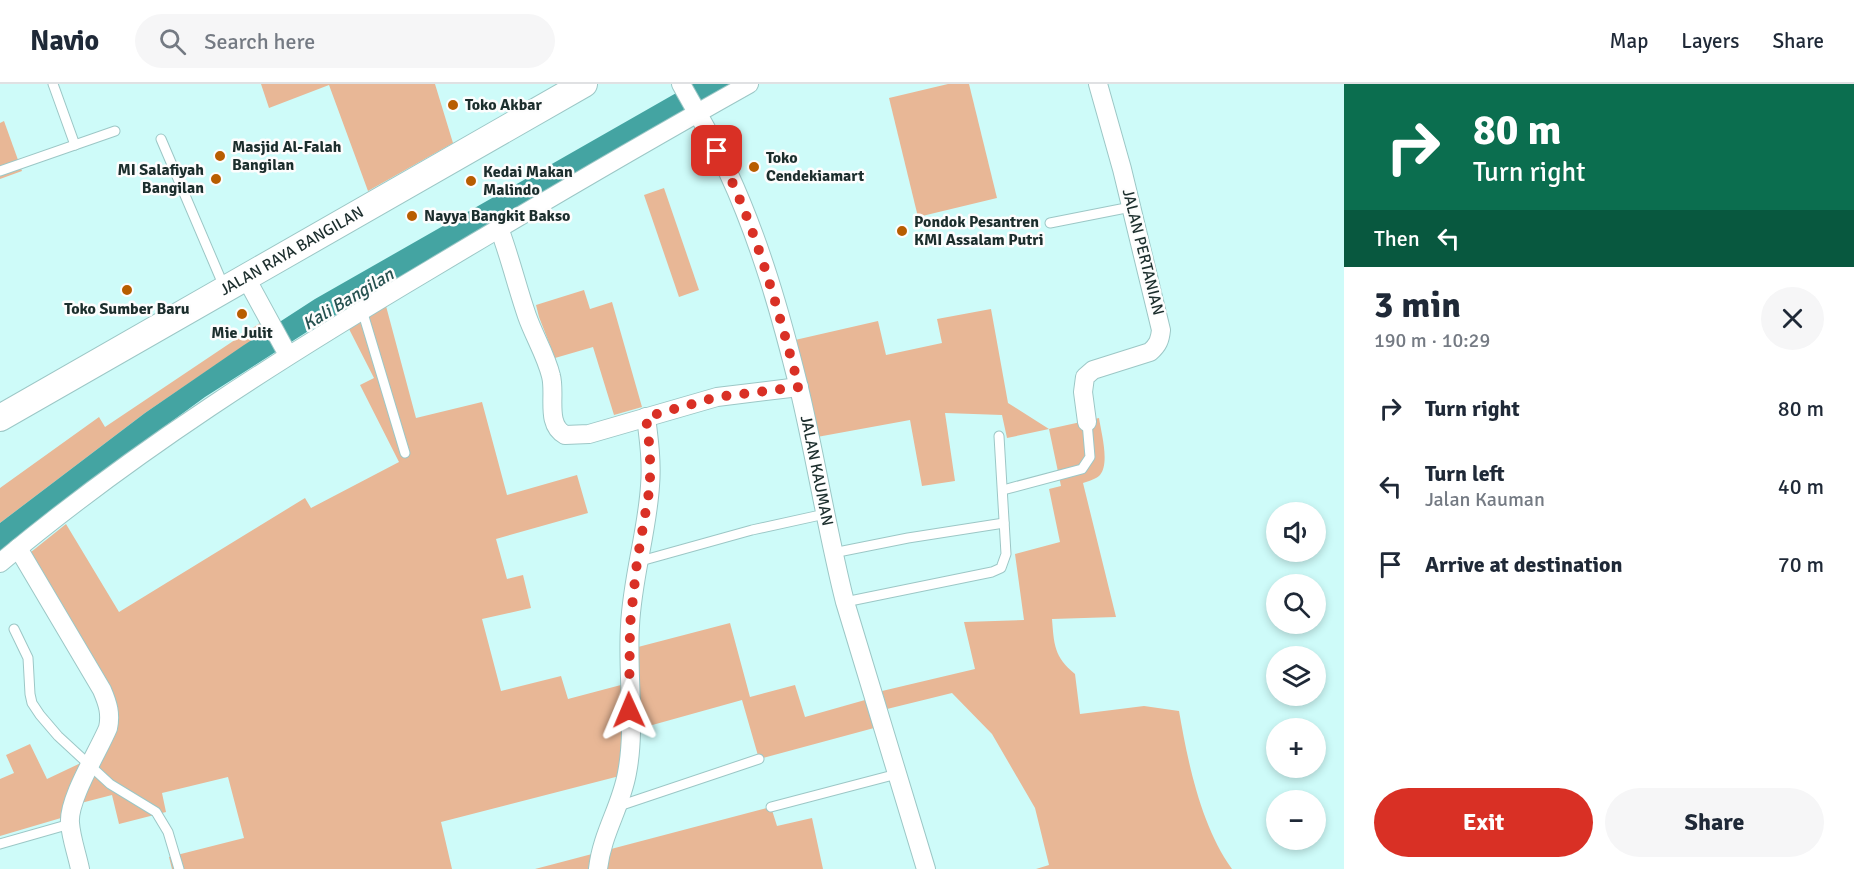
<!DOCTYPE html>
<html lang="en">
<head>
<meta charset="utf-8">
<style>
	body { margin:0; font-family:Signika,sans-serif; background:#f6f6f7; color:#1f2937; height:100vh; display:flex; flex-direction:column; font-size:22px; white-space:nowrap }
	* { box-sizing:border-box; margin:0 }
	p { font-size:20px; color:#747a83 }
	.icon { flex:none; width:33px; height:33px; fill:none; stroke:currentColor; stroke-width:2; stroke-linecap:round; stroke-linejoin:round }
	.map { position:relative; flex:1; overflow:hidden }
	.side { display:flex; flex-direction:column; background:#fff; width:510px }
	.side>* { flex:none }
	.guide { background:#0b6e4f; color:#fff; overflow:hidden }
	.controls { position:absolute; left:1266px; top:418px; display:grid; gap:12px }
	.controls a { display:grid; place-items:center; width:60px; height:60px; border-radius:50%; background:#fff; box-shadow:0 3px 9px #0003; font-size:30px }
	.pin { position:absolute; display:grid; place-items:center; width:51px; height:51px; color:#fff; margin:-26px; border-radius:12px; box-shadow:0 3px 9px #0006 }
	.me { position:absolute; width:66px; margin:-33px; rotate:359deg; stroke-linejoin:round; filter:drop-shadow(0 0 4px #0008) }
	.turn { display:flex; align-items:center; gap:21px; height:126px; padding:0 30px; font-size:27px }
	.turn .icon { width:78px; height:78px; stroke-width:2.5 }
	.turn b { display:block; font-size:42px; line-height:51px }
	.then { display:flex; align-items:center; height:57px; padding:0 30px; background:#0003; gap:12px; font-size:22px }
	.round { display:grid; place-items:center; flex:none; width:63px; height:63px; border-radius:32px; background:#f6f6f7 }
	.head { display:flex; align-items:center; justify-content:space-between; height:102px; padding:0 30px }
	h1 { font-size:36px; font-weight:700; line-height:45px }
	.cta { display:flex; gap:12px; margin-top:auto; padding:12px 30px }
	.cta a { flex:1; height:69px; border-radius:36px; background:#d93025; color:#fff; font-size:24px; font-weight:700; line-height:69px; text-align:center }
	.cta a+a { background:#f6f6f7; color:#1f2937 }
	ul { padding:0; list-style:none }
	li { display:flex; align-items:center; gap:18px; height:78px; padding:0 30px }
	li div { flex:1 }
	li b { display:block; font-size:22px }
	li em { font-style:normal }
	header { display:flex; align-items:center; gap:36px; box-sizing:border-box; height:84px; padding:0 30px; background:#fff; border-bottom:2px solid #e0e1e3 }
	header strong { font-size:28px }
	nav { display:flex; gap:33px; margin-inline-start:auto; font-size:21px }
	.search { width:420px; height:54px; background:#f6f6f7; display:flex; align-items:center; gap:15px; box-sizing:border-box; padding:0 21px; border-radius:33px; color:#747a83; font-size:22px }
	main { display:flex; flex:1; min-height:0 }
	.map>svg:first-child { display:block }
	.green { fill:#e8b796 }
	.water { fill:#44a4a2 }
	.lines { fill:none; stroke-linecap:round; stroke-linejoin:round }
	.lane-casing { stroke:#9cc7c6; stroke-width:11 }
	.street-casing { stroke:#9cc7c6; stroke-width:20 }
	.secondary-casing { stroke:#9cc7c6; stroke-width:28 }
	.lane { stroke:#fff; stroke-width:9 }
	.street { stroke:#fff; stroke-width:18 }
	.secondary { stroke:#fff; stroke-width:26 }
	.route { stroke:#d93025; stroke-width:10; stroke-dasharray:0 18 }
	.poi-dot { fill:#b85d00; stroke:#fdfdfd; stroke-width:2 }
	.labels { text-anchor:middle; dominant-baseline:central; stroke-width:5; stroke-linejoin:round; paint-order:stroke }
	.poi-label { font-size:16px; font-weight:bold; fill:#1c2e2d; stroke:#fdfdfd; text-anchor:start }
	.street-label { font-size:16px; fill:#1c2e2d; stroke:#fdfdfd }
	.water-label { font-size:18px; font-style:italic; fill:#265150; stroke:#fdfdfd }
</style>
</head>
<body>
<header>
<strong>Navio</strong>
<div class="search"><svg class="icon" aria-label="search" viewBox="0 0 24 24"><circle cx="10" cy="10" r="6"/><path d="M15 15l6 6"/></svg>Search here</div>
<nav><a>Map</a><a>Layers</a><a>Share</a></nav>
</header>
<main>
<div class="map">
<svg width="1344" height="785" viewBox="0 0 1344 785">
	<rect width="100%" height="100%" fill="#cefbf9"/>
	<g class="green">
		<polygon points="261,0 435,0 453,59 368,107 329,1 269,24"/>
		<polygon points="948,0 969,0 997,114 918,133 889,14"/>
		<polygon points="4,37 22,87 0,95 0,39"/>
		<polygon points="664,104 699,206 679,213 644,111"/>
		<polygon points="584,206 590,225 612,218 642,323 614,331 593,263 555,274 539,233 536,221"/>
		<polygon points="386,222 416,334 482,318 507,411 577,391 588,429 496,455 507,495 523,491 531,524 482,535 501,607 561,592 568,615 636,597 638,563 730,539 750,613 795,601 805,633 865,616 874,644 759,675 742,616 638,645 635,688 441,738 452,785 172,785 169,773 244,754 228,693 162,709 166,728 119,740 112,711 81,719 117,625 114,611 31,468 66,440 119,528 305,414 311,424 399,378 360,301 374,294 349,245"/>
		<path d="M991 225 1008 319 1049 345 1099 334C1101 348 1110 379 1100 391 1096 395 1089 397 1083 399L1116 533 1052 535C1054 560 1054 573 1075 590L1080 630 1144 622 1179 627C1188 679 1201 742 1232 785H1036L1049 781 1035 724 992 650 952 609 887 625 882 607 975 585 964 538 1024 536 1015 470 1060 458 1049 405 1061 402 1049 345 1007 354 1002 331 945 329 955 397 922 402 910 336 817 353 795 256 878 237 886 271 942 259 937 235Z"/>
		<polygon points="260,239 264,248 145,329 0,439 0,404 99,333 105,343"/>
		<polygon points="30,660 47,695 85,677 61,734 0,752 0,695 14,689 6,671"/>
		<polygon points="771,723 777,742 812,734 823,785 535,785"/>
	</g>
	<polygon class="water" points="692,0 730,0 313,244 205,313 97,392 0,468 0,439 145,329 244,261 315,215"/>
	<g class="lines">
		<defs>
			<g id="lane">
				<polyline points="53,0 75,61"/>
				<polyline points="161,55 225,205"/>
				<polyline points="0,87 115,47"/>
				<polyline points="1050,139 1131,123"/>
				<polyline points="362,226 405,369"/>
				<polyline points="1003,406 1082,385 1090,373 1087,338"/>
				<polyline points="833,469 908,454 1004,439"/>
				<polyline points="637,478 752,446 825,430"/>
				<polyline points="845,518 992,488 1001,484 1006,470 999,352"/>
				<polyline points="14,545 28,574 30,610 32,619 40,631 58,652 110,700 156,728 168,748 179,785"/>
				<polyline points="619,722 759,675"/>
				<polyline points="771,723 897,690"/>
				<polyline points="0,760 70,740"/>
			</g>
			<g id="street">
				<path id="s1" d="M681 0C697 29 715 58 728 88 760 157 781 231 799 304 816 375 827 447 845 518L926 785"/>
				<path d="M499 144C510 173 517 203 527 232 534 252 546 271 551 292 556 311 545 340 565 351L589 350 717 313 799 303"/>
				<polyline points="246,194 288,271"/>
				<path d="M1087 338 1083 308 1085 293 1093 286 1150 268C1158 261 1160 256 1161 246L1122 85 1098 0"/>
				<path d="M18 464 102 606C108 620 111 630 108 644 98 668 68 715 70 739 71 754 77 770 80 785"/>
				<path d="M0 479C134 367 281 274 431 185 536 122 642 60 749 0"/>
				<path d="M598 785C602 749 621 723 627 689 636 643 627 590 630 542 632 495 647 449 650 402 652 379 649 356 646 333"/>
			</g>
			<g id="secondary">
				<path id="s2" d="M0 334 584 0"/>
			</g>
		</defs>
		<use href="#lane" class="lane-casing"/>
		<use href="#street" class="street-casing"/>
		<use href="#secondary" class="secondary-casing"/>
		<use href="#lane" class="lane"/>
		<use href="#street" class="street"/>
		<use href="#secondary" class="secondary"/>
	</g>
	<g class="lines">
		<path class="route" d="M629 626 630 541 637 478 650 402V367L646 333 717 313 799 303C777 223 756 141 717 67"/>
	</g>
	<g class="poi-dot">
		<circle cx="453" cy="21" r="6"/>
		<circle cx="220" cy="72" r="6"/>
		<circle cx="754" cy="83" r="6"/>
		<circle cx="216" cy="95" r="6"/>
		<circle cx="471" cy="97" r="6"/>
		<circle cx="412" cy="132" r="6"/>
		<circle cx="902" cy="147" r="6"/>
		<circle cx="127" cy="206" r="6"/>
		<circle cx="242" cy="230" r="6"/>
	</g>
	<g class="labels">
		<g class="poi-label">
			<text x="465" y="21">Toko Akbar</text>
			<text x="232" y="63">Masjid Al-Falah<tspan x="232" dy="18">Bangilan</tspan></text>
			<text x="766" y="74">Toko<tspan x="766" dy="18">Cendekiamart</tspan></text>
			<text x="204" y="86" text-anchor="end">MI Salafiyah<tspan x="204" dy="18">Bangilan</tspan></text>
			<text x="483" y="88">Kedai Makan<tspan x="483" dy="18">Malindo</tspan></text>
			<text x="424" y="132">Nayya Bangkit Bakso</text>
			<text x="914" y="138">Pondok Pesantren<tspan x="914" dy="18">KMI Assalam Putri</tspan></text>
			<text x="127" y="225" text-anchor="middle">Toko Sumber Baru</text>
			<text x="242" y="249" text-anchor="middle">Mie Julit</text>
		</g>
		<g class="street-label">
			<text stroke="none"><textPath href="#s2" startOffset="336">JALAN RAYA BANGILAN</textPath></text>
			<text transform="translate(1143 168) rotate(76)">JALAN PERTANIAN</text>
			<text stroke="none"><textPath href="#s1" startOffset="412">JALAN KAUMAN</textPath></text>
		</g>
		<g class="water-label">
			<text transform="translate(348 215) rotate(-31)">Kali Bangilan</text>
		</g>
	</g>
</svg>
<div class="controls">
<a><svg class="icon" aria-label="sound" viewBox="0 0 24 24"><path d="M4 9h4l5-4v14l-5-4H4zM17 9q2 3 0 6"/></svg></a>
<a><svg class="icon" aria-label="search" viewBox="0 0 24 24"><circle cx="10" cy="10" r="6"/><path d="M15 15l6 6"/></svg></a>
<a><svg class="icon" aria-label="layers" viewBox="0 0 24 24"><path d="M12 4l9 5-9 5-9-5zM3 14l9 5 9-5"/></svg></a>
<a>+</a>
<a>−</a>
</div>
<div class="pin" style="left:717px;top:67px;background:#d93025"><svg class="icon" aria-label="arrive" viewBox="0 0 24 24"><path d="M6 21V4h12l-3 4 3 4H6"/></svg></div>
<svg class="me" style="left:629px;top:626px" viewBox="-20 -20 40 40"><path d="M0-17L14 15 0 8-14 15z" fill="#d93025" stroke="#fff" stroke-width="4"/></svg>
</div>
<section class="side">
<div class="guide">
<div class="turn"><svg class="icon" aria-label="right" viewBox="0 0 24 24"><path d="M7 20v-9h11M14 6l5 5-5 5"/></svg><div><b>80 m</b>Turn right</div></div>
<div class="then">Then<svg class="icon" aria-label="left" viewBox="0 0 24 24"><path d="M17 20v-9H6M10 6l-5 5 5 5"/></svg></div>
</div>
<div class="head"><div><h1>3 min</h1><p>190 m · 10:29</p></div><a class="round"><svg class="icon" aria-label="close" viewBox="0 0 24 24"><path d="M6 6l12 12M18 6L6 18"/></svg></a></div>
<ul>
<li><svg class="icon" aria-label="right" viewBox="0 0 24 24"><path d="M7 20v-9h11M14 6l5 5-5 5"/></svg><div><b>Turn right</b></div><em>80 m</em></li>
<li><svg class="icon" aria-label="left" viewBox="0 0 24 24"><path d="M17 20v-9H6M10 6l-5 5 5 5"/></svg><div><b>Turn left</b><p>Jalan Kauman</p></div><em>40 m</em></li>
<li><svg class="icon" aria-label="arrive" viewBox="0 0 24 24"><path d="M6 21V4h12l-3 4 3 4H6"/></svg><div><b>Arrive at destination</b></div><em>70 m</em></li>
</ul>
<div class="cta"><a>Exit</a><a>Share</a></div>
</section>
</main>
</body>
</html>
